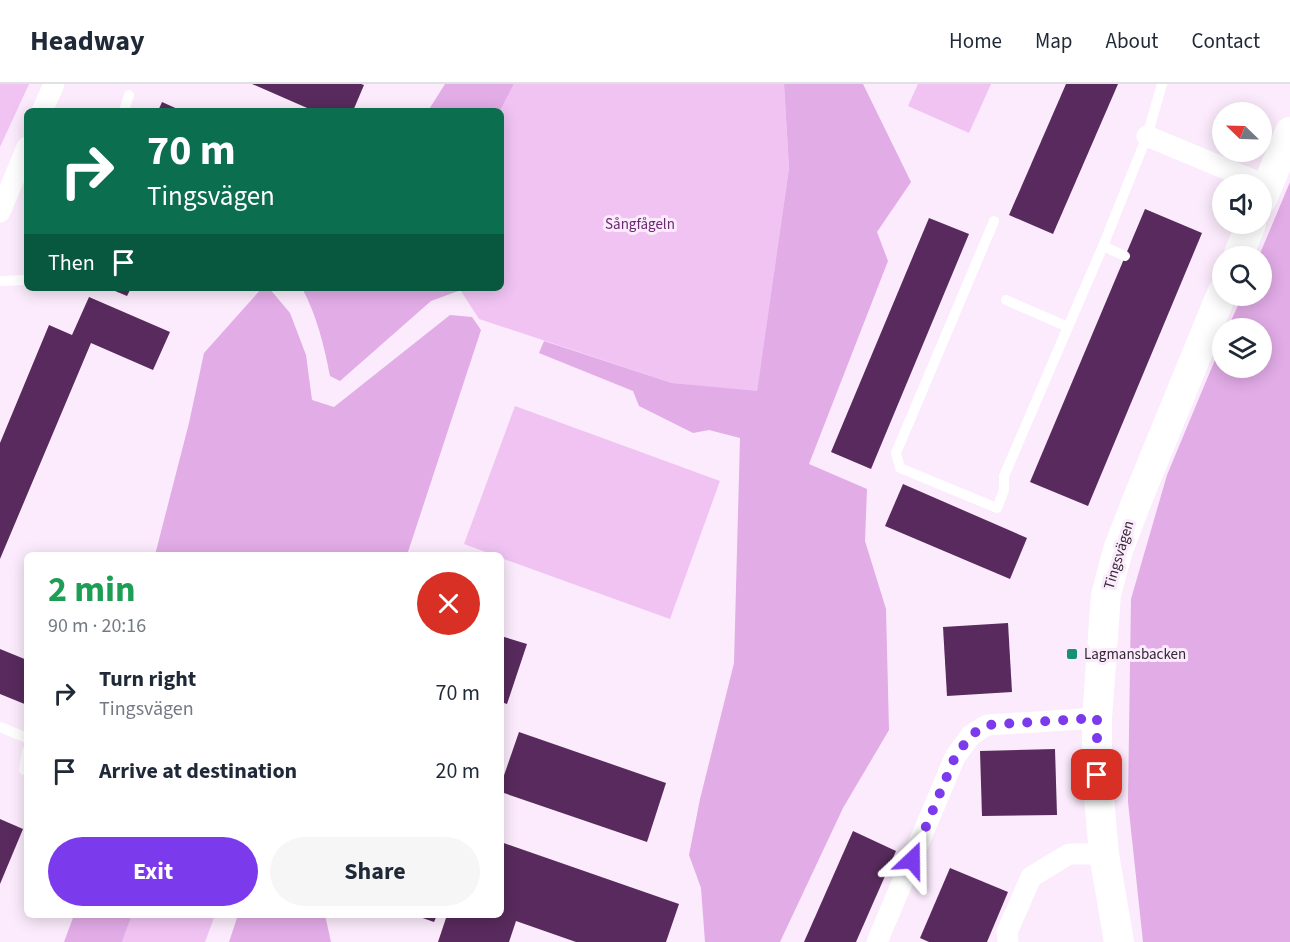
<!DOCTYPE html>
<html lang="en">
<head>
<meta charset="utf-8">
<style>
	body { margin:0; font-family:"Source Sans 3",sans-serif; background:#f6f6f7; color:#1f2937; height:100vh; display:flex; flex-direction:column; font-size:22px; white-space:nowrap }
	* { box-sizing:border-box; margin:0 }
	p { font-size:20px; color:#747a83 }
	.icon { flex:none; width:33px; height:33px; fill:none; stroke:currentColor; stroke-width:2; stroke-linecap:round; stroke-linejoin:round }
	.map { position:relative; flex:1; overflow:hidden }
	.sheet { position:absolute; left:24px; top:468px; width:480px; height:366px; display:flex; flex-direction:column; background:#fff; border-radius:9px; box-shadow:0 3px 15px #0003 }
	.sheet>* { flex:none }
	.hud { position:absolute; left:24px; top:24px; width:480px; height:183px; border-radius:9px; box-shadow:0 3px 15px #0003; background:#0b6e4f; color:#fff; overflow:hidden }
	.needle { width:39px; rotate:293deg }
	.controls { position:absolute; left:1212px; top:18px; display:grid; gap:12px }
	.controls a { display:grid; place-items:center; width:60px; height:60px; border-radius:50%; background:#fff; box-shadow:0 3px 15px #0003; font-size:30px }
	.pin { position:absolute; display:grid; place-items:center; width:51px; height:51px; color:#fff; margin:-26px; border-radius:12px; box-shadow:0 3px 9px #0006 }
	.me { position:absolute; width:66px; margin:-33px; rotate:23deg; stroke-linejoin:round; filter:drop-shadow(0 0 4px #0008) }
	.turn { display:flex; align-items:center; gap:21px; height:126px; padding:0 24px; font-size:27px }
	.turn .icon { width:78px; height:78px; stroke-width:2.5 }
	.turn b { display:block; font-size:42px; line-height:51px }
	.then { display:flex; align-items:center; height:57px; padding:0 24px; background:#0003; gap:12px; font-size:22px }
	.round { display:grid; place-items:center; flex:none; width:63px; height:63px; border-radius:32px; background:#f6f6f7 }
	.head { display:flex; align-items:center; justify-content:space-between; height:102px; padding:0 24px }
	h1 { font-size:36px; font-weight:700; line-height:45px; color:#1e9e55 }
	.cta { display:flex; gap:12px; margin-top:auto; padding:12px 24px }
	.cta a { flex:1; height:69px; border-radius:36px; background:#7c3aed; color:#fff; font-size:24px; font-weight:700; line-height:69px; text-align:center }
	.cta a+a { background:#f6f6f7; color:#1f2937 }
	ul { padding:0; list-style:none }
	li { display:flex; align-items:center; gap:18px; height:78px; padding:0 24px }
	li div { flex:1 }
	li b { display:block; font-size:22px }
	li em { font-style:normal }
	header { display:flex; align-items:center; gap:36px; box-sizing:border-box; height:84px; padding:0 30px; background:#fff; border-bottom:2px solid #e0e1e3 }
	header strong { font-size:28px }
	nav { display:flex; gap:33px; margin-inline-start:auto; font-size:21px }
	.map>svg:first-child { display:block }
	.green { fill:#f0c3f3 }
	.forest { fill:#e2ace7 }
	.building { fill:#582a5d }
	.lines { fill:none; stroke-linecap:round; stroke-linejoin:round }
	.lane { stroke:#fff; stroke-width:10 }
	.street { stroke:#fff; stroke-width:21 }
	.secondary { stroke:#fff; stroke-width:30 }
	.route { stroke:#7c3aed; stroke-width:10; stroke-dasharray:0 18 }
	.poi-dot { fill:#149177; stroke:#fbebfc; stroke-width:2 }
	.labels { text-anchor:middle; dominant-baseline:central; stroke-width:6; stroke-linejoin:round; paint-order:stroke }
	.park-label { font-size:15px; fill:#692a70; stroke:#fbebfc }
	.street-label { font-size:15px; fill:#332934; stroke:#fbebfc }
	.poi-label { font-size:15px; fill:#332934; stroke:#fbebfc; text-anchor:start }
</style>
</head>
<body>
<header>
<strong>Headway</strong>
<nav><a>Home</a><a>Map</a><a>About</a><a>Contact</a></nav>
</header>
<div class="map">
<svg width="1290" height="858" viewBox="0 0 1290 858">
	<rect width="100%" height="100%" fill="#fbebfc"/>
	<g class="green">
		<polygon points="0,0 29,0 0,63"/>
		<polygon points="514,0 784,0 789,84 757,308 672,299 479,235 459,204 501,204 500,27"/>
		<polygon points="918,0 991,0 969,49 908,22"/>
		<polygon points="515,322 720,397 670,535 501,474 501,471 494,471 464,460"/>
		<polygon points="132,831 215,831 205,858 122,858"/>
	</g>
	<g class="forest">
		<polygon points="445,0 514,0 500,27 428,27"/>
		<polygon points="784,0 863,0 911,98 877,148 888,177 809,380 867,405 865,457 886,525 889,646 843,724 780,858 705,858 701,804 689,771 700,715 734,579 740,354 709,346 693,349 639,322 633,307 539,269 544,257 672,299 757,307 789,84"/>
		<polygon points="1290,98 1290,858 1143,858 1128,718 1131,515 1167,391 1222,259 1222,284 1262,284 1262,244 1228,244 1242,212 1262,212 1262,172 1259,172"/>
		<polygon points="262,204 269,204 290,229 306,271 312,316 334,323 450,231 472,233 481,246 407,471 155,471 189,339 204,269"/>
		<path d="M302 204H459L461 206 431 217 340 297 330 292C324 261 317 232 302 204Z"/>
		<polygon points="74,831 132,831 122,858 64,858"/>
		<polygon points="238,831 325,831 331,858 229,858"/>
	</g>
	<g class="building">
		<polygon points="252,0 361,0 364,1 353,27 314,27"/>
		<polygon points="1066,0 1118,0 1053,150 1009,131"/>
		<polygon points="162,18 182,27 158,27"/>
		<polygon points="1145,125 1202,149 1088,422 1030,398"/>
		<polygon points="929,134 969,150 871,385 831,368"/>
		<polygon points="108,204 131,204 127,212"/>
		<polygon points="89,213 170,248 153,286 91,259 0,475 0,359 49,241 72,251"/>
		<polygon points="903,400 1027,454 1010,495 885,442"/>
		<polygon points="1008,539 1012,608 947,612 943,543"/>
		<polygon points="501,552 527,560 507,620 501,618"/>
		<polygon points="0,565 27,576 27,621 0,610"/>
		<polygon points="519,648 666,699 647,758 501,708 501,700"/>
		<polygon points="1055,665 1057,731 982,732 980,667"/>
		<polygon points="0,735 23,745 0,800"/>
		<polygon points="853,747 896,767 856,858 804,858"/>
		<polygon points="501,758 679,820 666,858 576,858 516,837 509,858 438,858 447,831 501,831"/>
		<polygon points="950,784 1008,808 987,858 929,858 920,854"/>
		<polygon points="414,831 437,831 434,838"/>
	</g>
	<g class="lines">
		<g class="lane">
			<polyline points="124,27 129,11"/>
			<polyline points="994,137 896,369 900,384 997,424 1004,406 1004,392 1068,243"/>
			<polyline points="1125,172 1103,162 1147,52 1162,0"/>
			<polyline points="0,197 27,196"/>
			<polyline points="1006,216 1068,243 1103,162"/>
			<polyline points="0,643 27,654"/>
			<polyline points="24,686 27,667"/>
		</g>
		<g class="street">
			<polyline points="42,27 54,0"/>
			<polyline points="1147,52 1267,102"/>
			<polyline points="0,128 27,63"/>
			<polyline points="877,858 955,673 971,651 987,641 1097,634"/>
			<polyline points="1008,858 1007,848 1031,793 1069,770 1104,770"/>
		</g>
		<g class="secondary">
			<polyline points="1262,115 1290,48"/>
			<polyline points="1238,172 1251,140"/>
			<polyline points="1119,858 1104,770 1097,691 1097,634 1106,511 1118,466 1138,414 1222,209"/>
		</g>
	</g>
	<g class="lines">
		<polyline class="route" points="912,776 955,673 971,651 987,641 1097,634 1097,691"/>
	</g>
	<rect class="poi-dot" x="1066" y="564" width="12" height="12" rx="3"/>
	<g class="labels">
		<g class="park-label">
			<text x="640" y="140">Sångfågeln</text>
		</g>
		<g class="street-label">
			<text transform="translate(1119 471) rotate(-73)">Tingsvägen</text>
		</g>
		<g class="poi-label">
			<text x="1084" y="570">Lagmansbacken</text>
		</g>
	</g>
</svg>
<div class="controls">
<a><svg class="needle" viewBox="-14 -14 28 28"><path d="M0-13l5 13h-10z" fill="#e53935"/><path d="M0 13l5-13h-10z" fill="#747a83"/></svg></a>
<a><svg class="icon" aria-label="sound" viewBox="0 0 24 24"><path d="M4 9h4l5-4v14l-5-4H4zM17 9q2 3 0 6"/></svg></a>
<a><svg class="icon" aria-label="search" viewBox="0 0 24 24"><circle cx="10" cy="10" r="6"/><path d="M15 15l6 6"/></svg></a>
<a><svg class="icon" aria-label="layers" viewBox="0 0 24 24"><path d="M12 4l9 5-9 5-9-5zM3 14l9 5 9-5"/></svg></a>
</div>
<div class="pin" style="left:1097px;top:691px;background:#d93025"><svg class="icon" aria-label="arrive" viewBox="0 0 24 24"><path d="M6 21V4h12l-3 4 3 4H6"/></svg></div>
<svg class="me" style="left:912px;top:776px" viewBox="-20 -20 40 40"><path d="M0-17L14 15 0 8-14 15z" fill="#7c3aed" stroke="#fff" stroke-width="4"/></svg>
<div class="hud">
<div class="turn"><svg class="icon" aria-label="right" viewBox="0 0 24 24"><path d="M7 20v-9h11M14 6l5 5-5 5"/></svg><div><b>70 m</b>Tingsvägen</div></div>
<div class="then">Then<svg class="icon" aria-label="arrive" viewBox="0 0 24 24"><path d="M6 21V4h12l-3 4 3 4H6"/></svg></div>
</div>
<section class="sheet">
<div class="head"><div><h1>2 min</h1><p>90 m · 20:16</p></div><a class="round" style="background:#d93025;color:#fff"><svg class="icon" aria-label="close" viewBox="0 0 24 24"><path d="M6 6l12 12M18 6L6 18"/></svg></a></div>
<ul>
<li><svg class="icon" aria-label="right" viewBox="0 0 24 24"><path d="M7 20v-9h11M14 6l5 5-5 5"/></svg><div><b>Turn right</b><p>Tingsvägen</p></div><em>70 m</em></li>
<li><svg class="icon" aria-label="arrive" viewBox="0 0 24 24"><path d="M6 21V4h12l-3 4 3 4H6"/></svg><div><b>Arrive at destination</b></div><em>20 m</em></li>
</ul>
<div class="cta"><a>Exit</a><a>Share</a></div>
</section>
</div>
</body>
</html>
